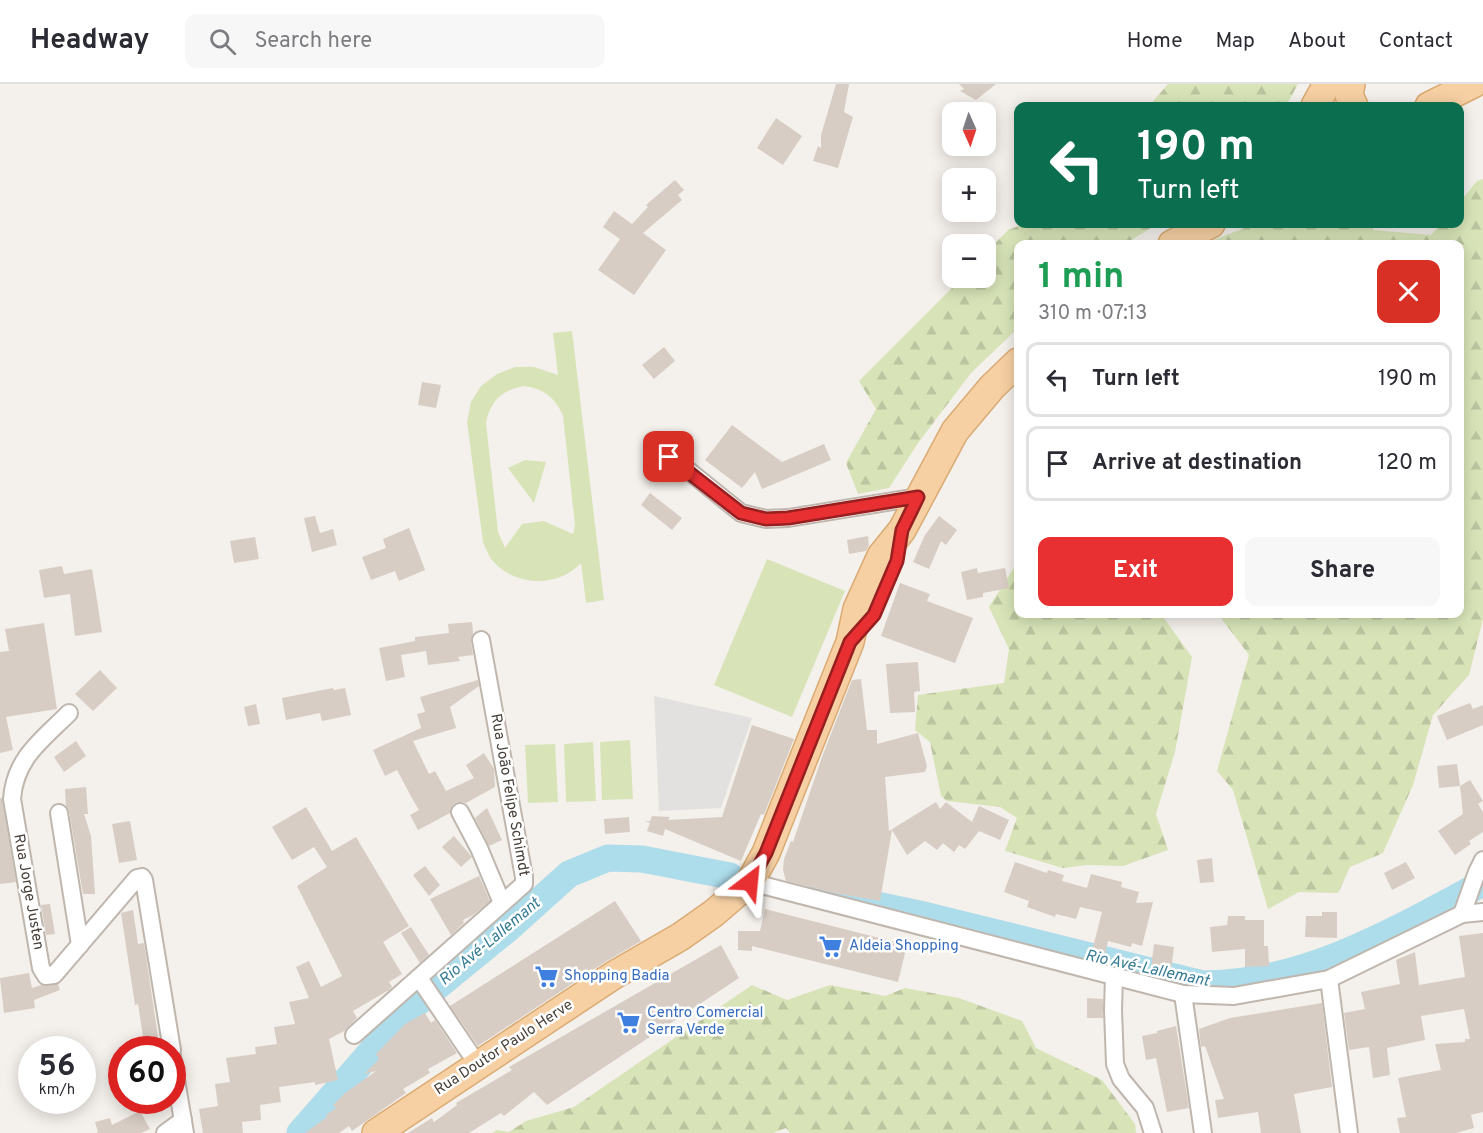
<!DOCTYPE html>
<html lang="en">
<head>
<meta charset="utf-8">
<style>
	body { margin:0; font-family:Overpass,sans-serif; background:#f7f7f7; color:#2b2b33; height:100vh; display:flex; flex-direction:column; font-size:22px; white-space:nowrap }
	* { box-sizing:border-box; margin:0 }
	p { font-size:20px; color:#7c7c81 }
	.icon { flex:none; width:33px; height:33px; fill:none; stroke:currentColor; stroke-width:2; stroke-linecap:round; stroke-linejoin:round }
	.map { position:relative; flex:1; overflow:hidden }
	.details { position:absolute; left:1014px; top:156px; width:450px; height:378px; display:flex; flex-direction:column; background:#fff; border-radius:12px; box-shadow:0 3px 15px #0003 }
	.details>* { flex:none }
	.top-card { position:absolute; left:1014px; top:18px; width:450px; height:126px; border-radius:12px; box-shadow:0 3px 15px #0003; background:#0b6e4f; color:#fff; overflow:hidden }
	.needle { width:39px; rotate:177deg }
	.fabs { position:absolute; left:942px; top:18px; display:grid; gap:12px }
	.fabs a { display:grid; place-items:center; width:54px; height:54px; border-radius:12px; background:#fff; box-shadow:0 3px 15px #0003; font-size:30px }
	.speed { position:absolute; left:18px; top:952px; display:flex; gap:12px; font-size:30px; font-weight:700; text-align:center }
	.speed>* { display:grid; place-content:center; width:78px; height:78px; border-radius:50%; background:#fff; box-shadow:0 3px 15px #0003; line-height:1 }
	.speed small { font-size:15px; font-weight:400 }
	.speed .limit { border:9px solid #d22; background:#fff; color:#111 }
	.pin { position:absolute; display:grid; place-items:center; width:51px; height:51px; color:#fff; margin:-26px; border-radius:12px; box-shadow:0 3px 9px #0006 }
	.me { position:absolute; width:66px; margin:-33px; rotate:29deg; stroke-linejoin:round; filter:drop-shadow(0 0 4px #0008) }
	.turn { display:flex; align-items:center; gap:21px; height:126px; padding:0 24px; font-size:27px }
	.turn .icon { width:78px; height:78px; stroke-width:2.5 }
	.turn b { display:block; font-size:42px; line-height:51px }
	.round { display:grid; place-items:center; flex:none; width:63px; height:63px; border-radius:12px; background:#f7f7f7 }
	.overview { display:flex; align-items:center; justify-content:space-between; height:102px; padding:0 24px }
	h1 { font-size:36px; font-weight:700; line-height:45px; color:#1e9e55 }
	.cta { display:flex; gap:12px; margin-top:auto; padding:12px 24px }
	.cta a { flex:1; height:69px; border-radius:12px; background:#e82f32; color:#fff; font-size:24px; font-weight:700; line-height:69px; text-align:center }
	.cta a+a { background:#f7f7f7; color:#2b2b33 }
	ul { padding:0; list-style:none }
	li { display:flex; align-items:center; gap:18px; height:75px; margin:0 12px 9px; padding:0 12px; border:3px solid #e1e1e2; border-radius:12px }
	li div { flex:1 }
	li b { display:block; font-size:22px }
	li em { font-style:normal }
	header { display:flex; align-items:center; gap:36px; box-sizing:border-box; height:84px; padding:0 30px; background:#fff; border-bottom:2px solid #e1e1e2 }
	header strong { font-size:28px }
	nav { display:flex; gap:33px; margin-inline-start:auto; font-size:21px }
	.search { width:420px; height:54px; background:#f7f7f7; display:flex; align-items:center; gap:15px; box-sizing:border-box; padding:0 21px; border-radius:12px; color:#7c7c81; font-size:22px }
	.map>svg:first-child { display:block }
	.forest { fill:url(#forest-firs) }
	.pitch { fill:#d8e4b8; fill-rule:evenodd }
	.parking { fill:#e3e1df }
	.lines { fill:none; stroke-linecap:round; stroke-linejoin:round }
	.river { stroke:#addceb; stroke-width:27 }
	.building { fill:#d8cdc4 }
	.street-casing { stroke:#bfb6ae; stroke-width:20 }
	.primary-casing { stroke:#daaa73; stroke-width:30 }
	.street { stroke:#fff; stroke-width:16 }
	.primary { stroke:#f6d0a3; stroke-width:27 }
	.route-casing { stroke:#971f20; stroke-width:15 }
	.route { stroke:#e82f32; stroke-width:10 }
	.labels { text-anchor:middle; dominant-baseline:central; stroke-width:5; stroke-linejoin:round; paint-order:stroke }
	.street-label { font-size:15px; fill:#484039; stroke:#fff }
	.shop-label { font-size:15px; fill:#366cbe; stroke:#fff; text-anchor:start }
	.water-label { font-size:16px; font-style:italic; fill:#357c94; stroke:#fff }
</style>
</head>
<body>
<header>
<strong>Headway</strong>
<div class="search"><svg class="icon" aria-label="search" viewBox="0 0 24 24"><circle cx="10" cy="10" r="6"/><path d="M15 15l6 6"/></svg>Search here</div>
<nav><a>Home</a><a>Map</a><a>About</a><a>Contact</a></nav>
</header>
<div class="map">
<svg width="1483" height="1049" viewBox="0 0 1483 1049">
	<defs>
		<pattern id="forest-firs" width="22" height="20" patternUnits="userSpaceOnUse" patternTransform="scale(1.5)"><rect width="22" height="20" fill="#d8e4b8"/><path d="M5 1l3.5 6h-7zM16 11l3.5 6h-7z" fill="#bbc59f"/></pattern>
	</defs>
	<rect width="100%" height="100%" fill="#f4f0eb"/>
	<g class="forest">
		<polygon points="1168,0 1298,0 1286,22 1149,22"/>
		<polygon points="1483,95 1483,535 1469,591 1433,631 1413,701 1383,769 1350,783 1338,809 1299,808 1268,825 1233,706 1217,687 1249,571 1218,530 1460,530 1460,160 1203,160 1255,140 1373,140 1373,146 1431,151 1441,140 1460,140 1460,118 1477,97"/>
		<polygon points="1024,140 1157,140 1125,160 1018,160 1018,244 971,289 918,359 889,404 858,410 846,379 876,325 859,297 962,194 986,194 986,169 1008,146"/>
		<polygon points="1018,477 1018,530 1161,530 1192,573 1175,668 1156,730 1168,766 1123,782 1087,781 1063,784 1005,767 1017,734 1000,723 947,717 941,712 930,658 915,646 918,611 1004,599 1009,565 989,523"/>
		<polygon points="752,901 787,916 830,901 885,912 905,904 959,914 1022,937 1036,964 1102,996 1135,1040 1136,1049 790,1049 786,1044 773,1049 492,1049 497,1046 509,1048 526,1037 574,1023"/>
	</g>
	<g class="pitch">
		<path d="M572 247 604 516 586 519 581 479C557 505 513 502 491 475 488 470 485 463 483 458L467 338 471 318 481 302 497 290 515 283H534L558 291 553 249ZM524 302C543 304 556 314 563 332L575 441 573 450 544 437 522 440 505 464 498 448 486 339C490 317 502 306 524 302Z"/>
		<polygon points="525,376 546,378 534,419 508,384"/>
		<polygon points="767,475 845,507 792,633 714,601"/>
		<polygon points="630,656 633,715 602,716 600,658"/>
		<polygon points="593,658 596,717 566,718 564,660"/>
		<polygon points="555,660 558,718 528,719 525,661"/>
	</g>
	<polygon class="parking" points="654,612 752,634 721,724 659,727"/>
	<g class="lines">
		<g class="river">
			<path d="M820 809 924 831 1203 900C1304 900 1396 846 1483 799"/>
			<polyline points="300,1049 406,928 509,844 569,790 608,774 642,775 730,792"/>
		</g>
	</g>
	<g class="building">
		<polygon points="836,0 849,0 844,28 853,33 838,84 813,77 818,62 821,64 821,51"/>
		<polygon points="959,0 996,0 976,16 960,7 964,5"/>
		<polygon points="776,34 802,52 783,81 757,64"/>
		<polygon points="675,96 684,106 678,111 682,116 643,149 666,166 634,211 598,186 620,155 603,143 614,127 632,140 648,123 646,121"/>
		<polygon points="664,263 675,277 654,295 642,281"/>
		<polygon points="422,298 441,301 436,324 418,321"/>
		<polygon points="732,341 782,378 824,360 831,376 762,405 755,388 742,404 705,376"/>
		<polygon points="650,409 682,434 672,446 641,421"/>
		<polygon points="315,432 320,449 333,445 337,461 312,468 304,434"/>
		<polygon points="939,432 957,446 946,461 941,457 929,485 913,478 925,451"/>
		<polygon points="409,444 425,486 399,497 395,487 371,496 362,473 386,464 383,455"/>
		<polygon points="868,452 869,461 866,467 849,470 847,456"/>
		<polygon points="255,453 259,475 234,479 230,457"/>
		<polygon points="62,482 64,490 92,485 102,548 75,552 70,510 44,514 39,486"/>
		<polygon points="977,484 978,489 1005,484 1009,504 983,509 983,513 967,516 961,488"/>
		<polygon points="900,499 930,510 927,517 973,534 955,579 881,552"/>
		<polygon points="472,538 473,549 471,557 473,571 458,573 460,577 428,581 426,567 401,571 405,593 386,597 379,564 415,557 415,553 449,549 448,540"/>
		<polygon points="44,539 57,625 6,633 13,666 0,669 0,568 9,567 5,545"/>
		<polygon points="918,578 920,607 914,608 915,628 890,629 886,580"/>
		<polygon points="100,586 117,604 93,627 75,610"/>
		<polygon points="861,595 867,646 877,646 877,660 918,649 927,682 925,688 885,693 889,747 936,718 940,725 946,718 972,738 979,722 1009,736 1000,756 979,747 965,765 959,761 954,768 943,759 937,766 925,757 907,771 892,746 880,817 834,809 786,797 783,786 784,775 791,757 793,758 822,673 852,596"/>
		<polygon points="478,596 479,602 450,623 456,644 413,657 429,690 435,687 446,707 474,694 466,681 484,669 494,685 495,703 466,719 460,718 455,719 451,723 450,729 418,746 410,731 419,726 413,716 397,686 385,692 373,666 421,644 417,630 425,628 420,613"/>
		<polygon points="333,604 334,606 345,604 351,631 322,637 320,629 286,636 282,614"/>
		<polygon points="1470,619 1473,625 1483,621 1483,641 1447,656 1437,632"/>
		<polygon points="256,620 260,640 248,642 244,623"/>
		<polygon points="752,641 794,655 764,731 761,730 741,777 665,745 663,752 647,747 650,739 645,737 650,737 652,732 670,733 668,736 722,733"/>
		<polygon points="76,657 86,672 64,688 54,673"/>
		<polygon points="1457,680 1460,702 1439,704 1437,682"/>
		<polygon points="1470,696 1483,717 1478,720 1483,728 1483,748 1469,757 1471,760 1455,771 1438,747 1463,730 1460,702"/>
		<polygon points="86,703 88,730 84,730 91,752 95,810 83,810 69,727 66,722 65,705"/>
		<polygon points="0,714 2,714 16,798 0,800"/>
		<polygon points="306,723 332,767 356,753 409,842 383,858 402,890 389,898 392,903 389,906 353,927 357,934 344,947 329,955 338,996 315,1001 315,998 279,1003 281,1018 260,1021 261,1036 242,1038 243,1049 203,1049 199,1025 218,1022 215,1000 230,998 226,974 256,970 255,963 277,960 274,943 295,940 289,918 309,914 296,883 309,877 321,903 342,892 297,802 327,783 314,763 292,776 272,743"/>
		<polygon points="487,724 502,756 489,762 475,734"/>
		<polygon points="629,733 630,748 605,750 604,735"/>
		<polygon points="130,737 137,776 119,779 112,740"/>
		<polygon points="454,752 472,773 461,783 442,763"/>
		<polygon points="1212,774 1214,798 1200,799 1197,776"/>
		<polygon points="1015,778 1047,789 1048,786 1064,791 1062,797 1087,804 1091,790 1122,798 1121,803 1139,808 1136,819 1153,818 1142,862 1132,859 1131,863 1108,857 1105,870 1092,867 1102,828 1080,823 1076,835 1056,830 1055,833 1027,823 1029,817 1004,808"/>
		<polygon points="1406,778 1415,794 1392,806 1384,789"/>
		<polygon points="425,782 440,801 429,812 413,791"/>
		<polygon points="479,792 490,817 473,831 463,836 464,839 451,851 430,815"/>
		<polygon points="615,817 641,857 605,878 478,962 450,922"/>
		<polygon points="50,820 55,850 46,851 41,821"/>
		<polygon points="765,825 907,861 898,898 752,862 752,867 738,866 738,847 760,847"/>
		<polygon points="133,826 138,860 144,859 160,966 145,966 138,920 135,921 121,829"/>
		<polygon points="1322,828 1337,828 1337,854 1305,853 1306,832 1322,832"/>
		<polygon points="1228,832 1245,832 1245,836 1264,836 1264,862 1268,862 1269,882 1245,883 1245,865 1212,868 1210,843 1227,841"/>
		<polygon points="411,843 429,871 420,879 401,849"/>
		<polygon points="1483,849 1483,1028 1471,1031 1474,1044 1456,1049 1400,1049 1397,1034 1406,1033 1398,994 1441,986 1435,960 1465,958 1465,955 1470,955 1464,925 1421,932 1425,956 1387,964 1390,991 1373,994 1369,963 1349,966 1344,929 1365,925 1361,908 1400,900 1396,876 1415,868 1419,901 1465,893 1459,852"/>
		<polygon points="1154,860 1174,863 1171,887 1151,884"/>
		<polygon points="721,861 739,894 547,1021 534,1008 504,1032 501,1029 469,1049 408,1049 432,1034 434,1038 457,1021 456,1019 512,986 509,983"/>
		<polygon points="29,889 32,904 41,901 47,902 58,900 60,906 34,916 35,924 4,929 0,894"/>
		<polygon points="1087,914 1103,915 1103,934 1087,934"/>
		<polygon points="1322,919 1332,1003 1294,1010 1301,1049 1261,1049 1258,1028 1218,1034 1215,1016 1224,1015 1205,962 1201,963 1199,945 1230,934"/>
		<polygon points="425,929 431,939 435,936 457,969 428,985 430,989 403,1005 406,1009 352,1047 349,1042 339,1049 305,1049 327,1033 326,1031 336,1024 333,1021 345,1009 376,987 364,990 379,975 376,970 405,940"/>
		<polygon points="1176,942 1189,1024 1167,1028 1156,974 1146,976 1142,952 1157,949 1157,947"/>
		<polygon points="140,1027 150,1045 141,1049 96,1049 98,1048 95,1038 110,1034 112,1041"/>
	</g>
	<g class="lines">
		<defs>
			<g id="street">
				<polyline points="653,358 741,429 766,435 788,434 918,413"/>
				<path d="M69 629C42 656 15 674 12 715L41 884 46 892 54 891 137 794 142 793 144 796 172 966"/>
				<polyline points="460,728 479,764 502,819"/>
				<polyline points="59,729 80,861"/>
				<polyline points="750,798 1183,910 1234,912 1329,895 1462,830 1483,828"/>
				<polyline points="1462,830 1477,788 1483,776"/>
				<polyline points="1114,892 1113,926 1115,980 1121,995 1145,1024 1153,1049"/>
				<polyline points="419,894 478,981"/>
				<polyline points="1329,895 1349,1049"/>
				<polyline points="1183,910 1203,1049"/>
				<polyline points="354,951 524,800 524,793 481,556"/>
				<polyline points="172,972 185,1049"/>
				<polyline points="165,1049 183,1036"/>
			</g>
			<g id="primary">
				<polyline points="1351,0 1349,11 1354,22"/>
				<polyline points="1315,22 1327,0"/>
				<polyline points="1429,22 1473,0"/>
				<polyline points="1172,160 1211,140"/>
				<polyline points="376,1049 614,891 680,853 714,829 750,798 766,769 779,736 850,558 857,525 881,472 902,446 955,347 992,303 1018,278"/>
			</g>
		</defs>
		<use href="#street" class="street-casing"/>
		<use href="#primary" class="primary-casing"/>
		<use href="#street" class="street"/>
		<use href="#primary" class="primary"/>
	</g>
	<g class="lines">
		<defs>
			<polyline id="route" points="669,373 741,429 766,435 788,434 918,413 902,446 897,477 874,531 850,558 766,769 750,798"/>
		</defs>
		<use href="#route" class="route-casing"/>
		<use href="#route" class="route"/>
	</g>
	<defs>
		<symbol id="supermarket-bare" viewBox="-9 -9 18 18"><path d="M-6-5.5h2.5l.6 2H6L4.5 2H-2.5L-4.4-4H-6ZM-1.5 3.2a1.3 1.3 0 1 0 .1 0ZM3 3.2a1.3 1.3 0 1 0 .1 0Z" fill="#3f7fe0" stroke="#fff" stroke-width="2.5" paint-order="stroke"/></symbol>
	</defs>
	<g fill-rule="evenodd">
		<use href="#supermarket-bare" x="814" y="846" width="33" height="33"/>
		<use href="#supermarket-bare" x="530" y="876" width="33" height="33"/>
		<use href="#supermarket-bare" x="612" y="922" width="33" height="33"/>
	</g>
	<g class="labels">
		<g class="street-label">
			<text transform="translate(509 711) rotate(80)">Rua João Felipe Schimdt</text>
			<text transform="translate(28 808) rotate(80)">Rua Jorge Justen</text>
			<text transform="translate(504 964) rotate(-33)">Rua Doutor Paulo Herve</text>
		</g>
		<g class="shop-label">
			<text x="849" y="862">Aldeia Shopping</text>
			<text x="564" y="892">Shopping Badia</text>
			<text x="647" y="929">Centro Comercial<tspan x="647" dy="17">Serra Verde</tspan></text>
		</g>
		<g class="water-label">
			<text transform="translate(490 858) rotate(-40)">Rio Avé‐Lallemant</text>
			<text transform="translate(1147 885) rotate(12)">Rio Avé‐Lallemant</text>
		</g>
	</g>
</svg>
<div class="fabs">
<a><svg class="needle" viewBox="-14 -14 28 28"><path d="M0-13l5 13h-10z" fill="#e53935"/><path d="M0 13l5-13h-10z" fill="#7c7c81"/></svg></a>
<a>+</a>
<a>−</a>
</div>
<div class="speed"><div>56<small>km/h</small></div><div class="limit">60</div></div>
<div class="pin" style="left:669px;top:373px;background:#d93025"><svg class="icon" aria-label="arrive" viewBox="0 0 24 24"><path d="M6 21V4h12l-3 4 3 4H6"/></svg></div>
<svg class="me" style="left:750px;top:798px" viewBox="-20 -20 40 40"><path d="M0-17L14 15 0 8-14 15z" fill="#e82f32" stroke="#fff" stroke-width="4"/></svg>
<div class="top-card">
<div class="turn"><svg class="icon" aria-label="left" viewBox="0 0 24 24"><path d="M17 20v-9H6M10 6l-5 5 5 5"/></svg><div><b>190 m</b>Turn left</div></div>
</div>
<section class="details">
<div class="overview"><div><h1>1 min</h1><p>310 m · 07:13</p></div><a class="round" style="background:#d93025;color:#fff"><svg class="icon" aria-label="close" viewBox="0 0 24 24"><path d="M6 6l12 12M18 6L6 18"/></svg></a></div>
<ul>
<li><svg class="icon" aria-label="left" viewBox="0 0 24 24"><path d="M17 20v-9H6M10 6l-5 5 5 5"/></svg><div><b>Turn left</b></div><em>190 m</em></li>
<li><svg class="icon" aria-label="arrive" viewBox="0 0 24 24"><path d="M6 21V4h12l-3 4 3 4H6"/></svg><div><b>Arrive at destination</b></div><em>120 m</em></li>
</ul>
<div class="cta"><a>Exit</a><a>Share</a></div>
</section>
</div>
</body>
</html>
